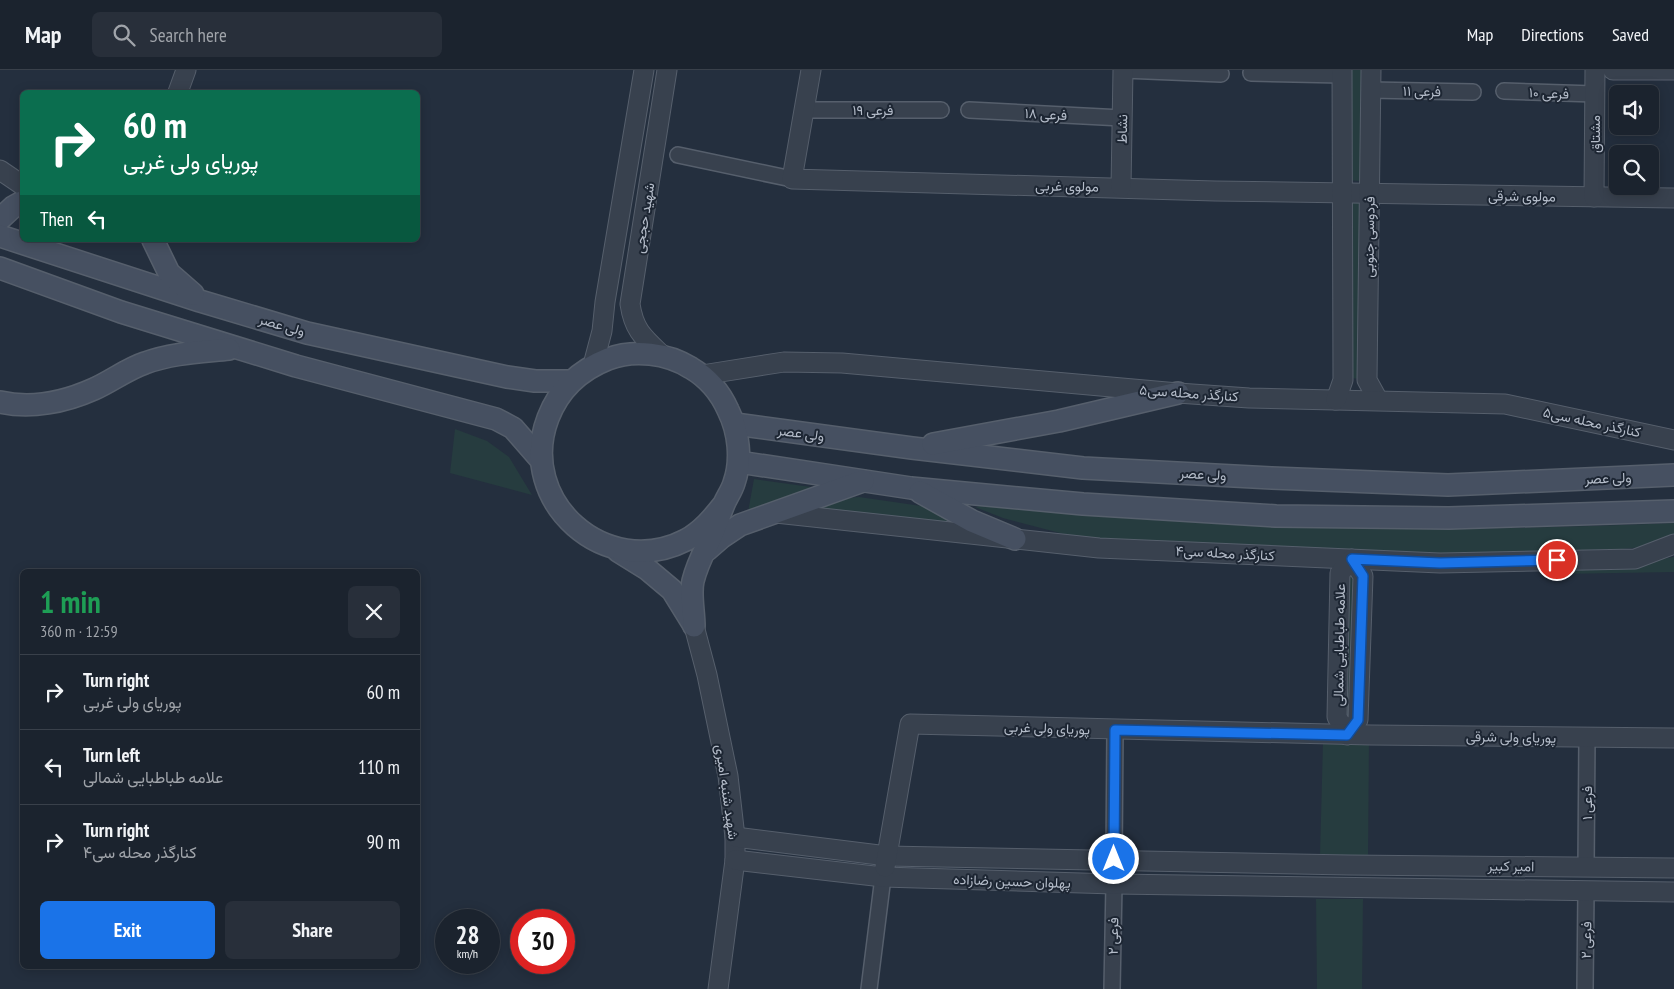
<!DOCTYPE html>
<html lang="en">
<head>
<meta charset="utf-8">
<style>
	body { margin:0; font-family:"PT Sans Narrow",Vazirmatn,sans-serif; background:#282f3a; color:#f1f3f6; height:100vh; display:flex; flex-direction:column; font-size:19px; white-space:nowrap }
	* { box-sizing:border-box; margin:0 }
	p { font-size:16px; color:#a0a4aa }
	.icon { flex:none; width:28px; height:28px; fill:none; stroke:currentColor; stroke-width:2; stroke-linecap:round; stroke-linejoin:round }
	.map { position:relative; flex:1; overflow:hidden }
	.details { position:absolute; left:20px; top:499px; width:400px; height:400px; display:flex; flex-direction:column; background:#1b232e; border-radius:8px; box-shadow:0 2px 12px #0003,0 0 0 1px #39404a }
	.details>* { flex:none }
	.top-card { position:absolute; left:20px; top:20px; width:400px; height:152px; border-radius:8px; box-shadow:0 2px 12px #0003,0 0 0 1px #39404a; background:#0b6e4f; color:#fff; overflow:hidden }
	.tools { position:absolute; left:1609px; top:15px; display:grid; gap:10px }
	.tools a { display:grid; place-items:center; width:50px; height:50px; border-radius:8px; background:#1b232e; box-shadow:0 2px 12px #0003,0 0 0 1px #39404a; font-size:25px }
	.speed { position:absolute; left:435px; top:839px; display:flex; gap:10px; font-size:25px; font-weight:700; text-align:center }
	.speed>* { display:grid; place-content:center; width:65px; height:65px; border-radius:50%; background:#1b232e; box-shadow:0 2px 12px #0003,0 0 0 1px #39404a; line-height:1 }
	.speed small { font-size:12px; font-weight:400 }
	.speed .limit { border:8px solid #d22; background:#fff; color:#111 }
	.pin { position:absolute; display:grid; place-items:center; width:42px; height:42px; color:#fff; margin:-21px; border:2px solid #fff; border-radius:50%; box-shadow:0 1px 5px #0007 }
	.me { position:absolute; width:55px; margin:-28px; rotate:0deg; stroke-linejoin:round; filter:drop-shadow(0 0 4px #0008) }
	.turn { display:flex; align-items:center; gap:18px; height:105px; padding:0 20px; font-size:22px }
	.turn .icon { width:65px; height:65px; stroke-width:2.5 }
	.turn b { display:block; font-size:35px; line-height:42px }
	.then { display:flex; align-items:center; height:48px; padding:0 20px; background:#0003; gap:10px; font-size:19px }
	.round { display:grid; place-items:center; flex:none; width:52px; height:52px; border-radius:8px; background:#282f3a }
	.headline { display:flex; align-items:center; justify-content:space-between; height:85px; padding:0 20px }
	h1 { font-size:30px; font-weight:600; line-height:38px; color:#1e9e55 }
	.button { display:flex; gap:10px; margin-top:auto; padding:10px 20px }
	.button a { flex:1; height:58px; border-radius:8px; background:#1a73e8; color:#fff; font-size:20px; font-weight:600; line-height:58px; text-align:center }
	.button a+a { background:#282f3a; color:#f1f3f6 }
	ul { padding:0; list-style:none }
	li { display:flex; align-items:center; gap:15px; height:75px; padding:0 20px; border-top:1px solid #39404a }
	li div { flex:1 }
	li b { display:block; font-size:19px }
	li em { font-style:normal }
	header { display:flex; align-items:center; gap:30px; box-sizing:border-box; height:70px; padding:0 25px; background:#1b232e; border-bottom:1px solid #39404a }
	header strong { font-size:24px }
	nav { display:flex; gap:28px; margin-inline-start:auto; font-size:18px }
	.search { width:350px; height:45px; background:#282f3a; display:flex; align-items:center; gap:12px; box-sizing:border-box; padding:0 18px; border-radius:8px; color:#a0a4aa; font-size:19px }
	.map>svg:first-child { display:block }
	.green { fill:#263c3f }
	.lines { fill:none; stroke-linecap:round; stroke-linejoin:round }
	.minor-casing { stroke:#565f6c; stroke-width:18 }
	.tertiary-casing { stroke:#565f6c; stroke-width:21 }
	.secondary-casing { stroke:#565f6c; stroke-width:24 }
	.minor { stroke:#38414e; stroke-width:15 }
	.tertiary { stroke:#38414e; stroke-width:19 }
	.secondary { stroke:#465061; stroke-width:21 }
	.route-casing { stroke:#114b97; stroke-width:12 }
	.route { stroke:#1a73e8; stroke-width:9 }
	.labels { text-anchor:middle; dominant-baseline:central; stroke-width:4; stroke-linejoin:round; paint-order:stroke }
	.street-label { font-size:14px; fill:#b4bcc9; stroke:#1d2633 }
</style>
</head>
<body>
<header>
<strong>Map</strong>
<div class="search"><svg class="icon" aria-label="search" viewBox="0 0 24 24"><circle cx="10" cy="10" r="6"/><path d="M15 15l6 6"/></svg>Search here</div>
<nav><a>Map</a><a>Directions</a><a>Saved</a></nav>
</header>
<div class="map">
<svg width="1674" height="919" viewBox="0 0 1674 919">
	<rect width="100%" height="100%" fill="#242f3e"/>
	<g class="green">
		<polygon points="1349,0 1362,0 1361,111 1347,110"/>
		<polygon points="1351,130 1363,131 1363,309 1348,308"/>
		<polygon points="455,359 487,371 509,387 532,425 450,403"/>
		<polygon points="754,409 818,418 748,442"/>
		<polygon points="859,427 935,438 991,462 821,440 834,429"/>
		<path d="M987 435C1115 444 1243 456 1372 458 1472 460 1574 457 1674 453V469L1655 476 1621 479 1473 484 1200 476 1083 469 1003 448 975 437Z"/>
		<polygon points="1674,487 1674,502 1559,504 1559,498 1626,495"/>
		<polygon points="1353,496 1359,507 1355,649 1343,648 1343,506"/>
		<polygon points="1323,672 1369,672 1368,787 1320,786"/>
		<polygon points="1316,829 1363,829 1362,919 1317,919"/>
	</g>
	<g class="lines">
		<defs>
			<g id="minor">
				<polyline points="1123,0 1221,4"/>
				<polyline points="1251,3 1342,5"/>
				<polyline points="1370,20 1473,22"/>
				<polyline points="1504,21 1595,24"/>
				<polyline points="805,40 941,40"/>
				<polyline points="969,40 1122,48"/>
				<polyline points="678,85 792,109"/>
				<polyline points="1114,789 1115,660"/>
				<polyline points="1586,798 1587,667"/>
				<polyline points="869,919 883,807"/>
				<polyline points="1112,919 1114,814"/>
				<polyline points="1585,919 1586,821"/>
			</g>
			<g id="tertiary">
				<polyline points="811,0 792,109 1215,121 1674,128"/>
				<polyline points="1371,0 1367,310 1378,330"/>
				<polyline points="1613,0 1674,0"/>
				<polyline points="178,22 186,0"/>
				<polyline points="0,100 22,115"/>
				<polyline points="1121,117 1123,0"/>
				<polyline points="1594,127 1595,0"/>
				<path d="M663 286C644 268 634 261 630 234L667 0"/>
				<polyline points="593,295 602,261 605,232 644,0"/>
				<polyline points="702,305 784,292 842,293 1178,323 1249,328 1505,334 1674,370"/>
				<polyline points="1336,330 1343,310 1342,0"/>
				<polyline points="776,443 1099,478 1440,493 1635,489 1674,474"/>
				<polygon points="1352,489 1363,506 1358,650 1347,665 1337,647 1340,503"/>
				<polyline points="694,556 707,605 728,706 735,767 735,790 718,919"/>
				<polyline points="735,767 887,786 1349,795 1674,798"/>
				<polyline points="735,790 883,807 1114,814 1674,822"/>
				<polyline points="885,797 910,654 1371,665 1674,668"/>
			</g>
			<g id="secondary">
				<polyline points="0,149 13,137 22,132"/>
				<polyline points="0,166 200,231 307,263 507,307 535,311 571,311"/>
				<polyline points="153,170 169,203 193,224"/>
				<polyline points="0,198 121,242 296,296 496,349 513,358 541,390"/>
				<path d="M0 332C31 339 65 332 94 319 112 311 127 299 145 293 172 283 201 282 229 279"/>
				<polyline points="735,354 912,378 1083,398 1272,408 1448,415 1674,405"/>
				<polyline points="933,374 1059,351 1178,323"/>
				<polyline points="739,392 911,418 1083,434 1276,446 1449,448 1674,441"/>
				<polyline points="920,422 972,451 1015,469"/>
				<polyline points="707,480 722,467 740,455 863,411"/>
				<polyline points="618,481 647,499 672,520 693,554"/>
				<path d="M694 556C694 542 690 524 693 511 697 494 705 480 712 465 716 455 720 444 724 434 727 427 732 420 734 413 742 390 739 362 728 340 720 322 708 308 691 298 667 283 634 279 608 289 580 300 559 319 548 348 516 432 606 511 686 470 702 461 713 448 724 434"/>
			</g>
		</defs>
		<use href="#minor" class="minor-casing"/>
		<use href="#tertiary" class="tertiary-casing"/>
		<use href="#secondary" class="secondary-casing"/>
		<use href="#minor" class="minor"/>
		<use href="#tertiary" class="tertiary"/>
		<use href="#secondary" class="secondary"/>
	</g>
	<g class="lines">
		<defs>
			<polyline id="route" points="1114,789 1115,660 1347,665 1358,650 1363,506 1352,489 1440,493 1557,490"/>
		</defs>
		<use href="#route" class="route-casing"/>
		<use href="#route" class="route"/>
	</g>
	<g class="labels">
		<g class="street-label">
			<text transform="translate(1422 21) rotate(1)">فرعی ۱۱</text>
			<text transform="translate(1549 23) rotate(2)">فرعی ۱۰</text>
			<text x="873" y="40">فرعی ۱۹</text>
			<text transform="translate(1046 44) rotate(3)">فرعی ۱۸</text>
			<text transform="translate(1122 59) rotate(-89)">نشاط</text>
			<text transform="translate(1595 64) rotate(-90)">مشتاق</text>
			<text transform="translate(1067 116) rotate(1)">مولوی غربی</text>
			<text transform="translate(1522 126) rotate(1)">مولوی شرقی</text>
			<text transform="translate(644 148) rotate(-81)">شهید حججی</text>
			<text transform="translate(1369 167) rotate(-89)">فردوسی جنوبی</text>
			<text transform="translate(282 255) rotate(16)">ولی عصر</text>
			<text transform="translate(1189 323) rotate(4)">کنارگذر محله سی۵</text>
			<text transform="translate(1592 352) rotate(12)">کنارگذر محله سی۵</text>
			<text transform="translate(801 363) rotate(8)">ولی عصر</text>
			<text transform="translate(1203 404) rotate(3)">ولی عصر</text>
			<text transform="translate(1608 408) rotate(-2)">ولی عصر</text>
			<text transform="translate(1225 483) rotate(3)">کنارگذر محله سی۴</text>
			<text transform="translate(1339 575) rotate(-89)">علامه طباطبایی شمالی</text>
			<text transform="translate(1047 658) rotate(2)">پوریای ولی غربی</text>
			<text transform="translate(1511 667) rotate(1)">پوریای ولی شرقی</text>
			<text transform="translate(727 722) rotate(82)">شهید شنبه امیری</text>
			<text transform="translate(1587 733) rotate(-90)">فرعی ۱</text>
			<text transform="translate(1511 796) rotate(1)">امیر کبیر</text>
			<text transform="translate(1012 811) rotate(2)">پهلوان حسین رضازاده</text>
			<text transform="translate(1113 866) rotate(-89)">فرعی ۲</text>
			<text transform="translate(1586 870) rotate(-89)">فرعی ۲</text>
		</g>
	</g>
</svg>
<div class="tools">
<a><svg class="icon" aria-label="sound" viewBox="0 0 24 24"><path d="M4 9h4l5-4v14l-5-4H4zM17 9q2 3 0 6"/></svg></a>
<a><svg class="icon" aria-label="search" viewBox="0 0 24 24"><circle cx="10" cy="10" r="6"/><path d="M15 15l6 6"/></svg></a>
</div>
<div class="speed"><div>28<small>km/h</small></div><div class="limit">30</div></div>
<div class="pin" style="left:1557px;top:490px;background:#d93025"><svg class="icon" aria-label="arrive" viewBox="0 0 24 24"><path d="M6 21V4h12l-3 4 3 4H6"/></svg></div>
<svg class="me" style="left:1114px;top:789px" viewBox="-20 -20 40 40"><circle r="17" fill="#1a73e8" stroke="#fff" stroke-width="3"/><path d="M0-11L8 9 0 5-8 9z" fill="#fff"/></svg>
<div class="top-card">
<div class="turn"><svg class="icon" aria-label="right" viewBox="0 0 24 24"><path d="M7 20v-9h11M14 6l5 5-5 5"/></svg><div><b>60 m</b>پوریای ولی غربی</div></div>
<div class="then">Then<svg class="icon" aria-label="left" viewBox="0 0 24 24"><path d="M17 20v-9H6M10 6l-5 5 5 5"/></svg></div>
</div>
<section class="details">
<div class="headline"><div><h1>1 min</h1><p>360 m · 12:59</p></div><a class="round"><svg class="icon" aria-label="close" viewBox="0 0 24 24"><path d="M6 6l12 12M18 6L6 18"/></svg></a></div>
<ul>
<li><svg class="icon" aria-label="right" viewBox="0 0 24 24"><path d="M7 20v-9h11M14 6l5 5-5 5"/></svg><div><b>Turn right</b><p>پوریای ولی غربی</p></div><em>60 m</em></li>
<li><svg class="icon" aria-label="left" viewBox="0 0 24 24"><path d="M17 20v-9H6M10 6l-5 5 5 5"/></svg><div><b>Turn left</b><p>علامه طباطبایی شمالی</p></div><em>110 m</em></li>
<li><svg class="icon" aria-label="right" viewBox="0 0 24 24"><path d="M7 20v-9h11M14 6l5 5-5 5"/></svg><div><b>Turn right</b><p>کنارگذر محله سی۴</p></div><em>90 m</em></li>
</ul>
<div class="button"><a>Exit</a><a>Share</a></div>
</section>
</div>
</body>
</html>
